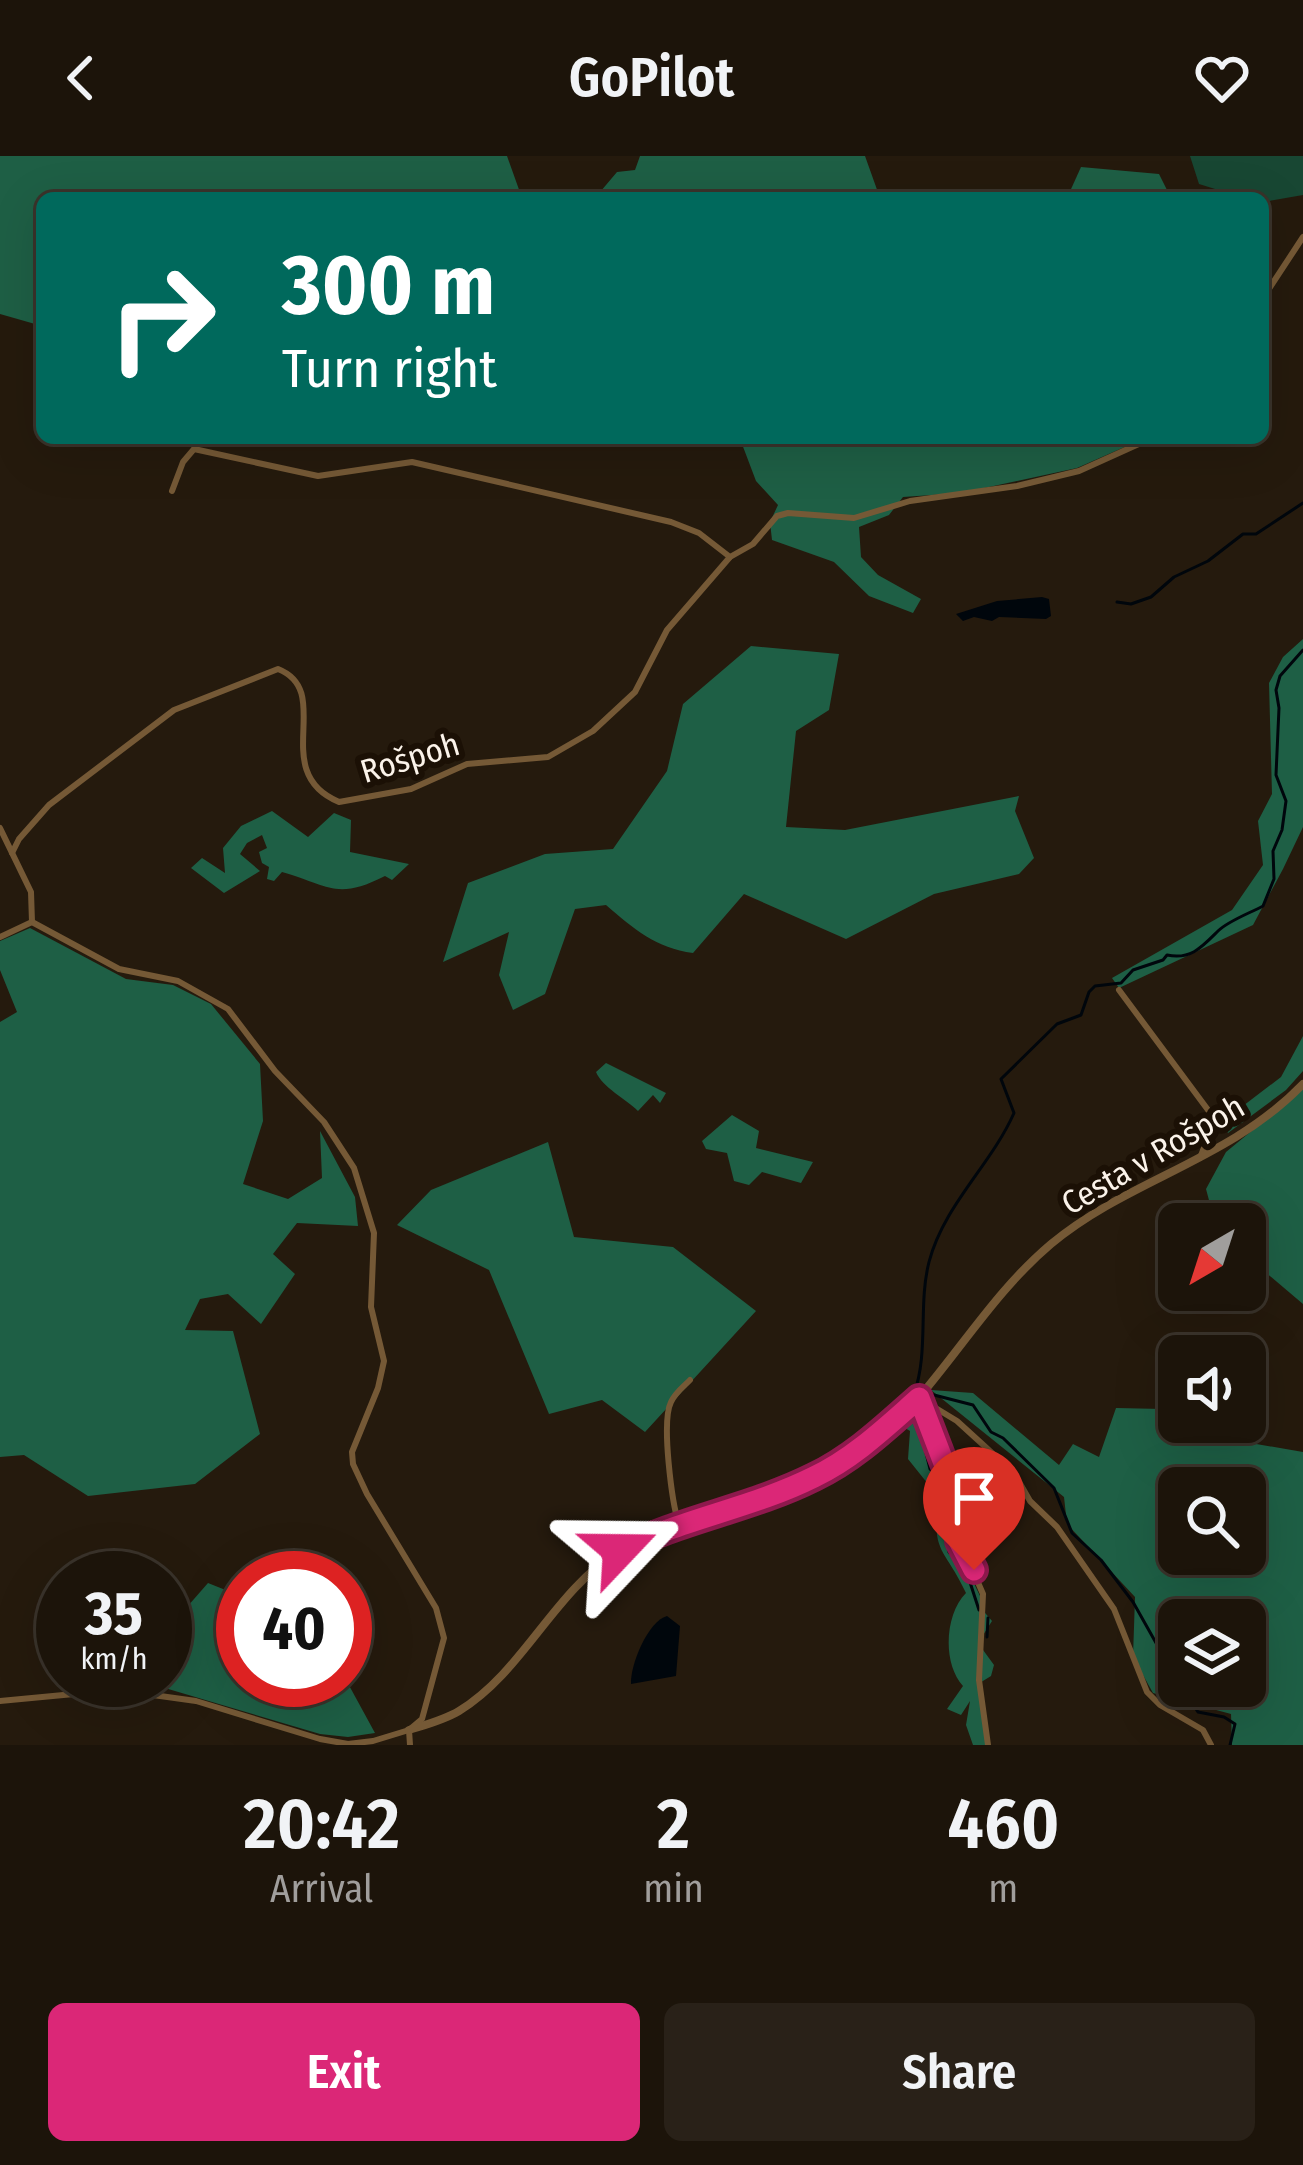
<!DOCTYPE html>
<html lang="en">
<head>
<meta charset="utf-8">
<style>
	body { margin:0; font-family:"Fira Sans Condensed",sans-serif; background:#292118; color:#f1f3f6; height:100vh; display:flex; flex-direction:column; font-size:45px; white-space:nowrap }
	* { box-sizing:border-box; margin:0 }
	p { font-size:39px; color:#a09e9c }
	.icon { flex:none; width:66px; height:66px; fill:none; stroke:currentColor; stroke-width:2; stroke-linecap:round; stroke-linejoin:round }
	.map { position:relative; height:1589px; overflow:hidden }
	.panel { display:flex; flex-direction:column; background:#1c140a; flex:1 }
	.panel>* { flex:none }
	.hud { position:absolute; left:36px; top:36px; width:1233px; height:252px; border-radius:18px; box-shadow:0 12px 48px #0002,0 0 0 3px #3a332b; background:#00695c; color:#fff; overflow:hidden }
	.needle { width:78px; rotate:219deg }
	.fabs { position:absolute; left:1158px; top:1047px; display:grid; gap:24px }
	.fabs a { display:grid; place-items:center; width:108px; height:108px; border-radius:18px; background:#1c140a; box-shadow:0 12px 48px #0002,0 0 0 3px #3a332b; font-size:60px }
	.speed { position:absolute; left:36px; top:1395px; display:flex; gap:24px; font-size:60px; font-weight:700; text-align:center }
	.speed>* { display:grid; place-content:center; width:156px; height:156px; border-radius:50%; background:#1c140a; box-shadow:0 12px 48px #0002,0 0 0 3px #3a332b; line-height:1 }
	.speed small { font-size:30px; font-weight:400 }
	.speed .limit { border:18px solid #d22; background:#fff; color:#111 }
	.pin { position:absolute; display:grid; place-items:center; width:102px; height:102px; color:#fff; margin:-123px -51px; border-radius:50% 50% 50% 0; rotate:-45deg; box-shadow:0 0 12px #0007 }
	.pin .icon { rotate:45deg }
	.me { position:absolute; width:132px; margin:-66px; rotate:67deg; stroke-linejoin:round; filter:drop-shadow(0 0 9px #0008) }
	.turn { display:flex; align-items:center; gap:42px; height:252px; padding:0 48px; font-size:54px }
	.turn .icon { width:156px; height:156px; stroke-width:2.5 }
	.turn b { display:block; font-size:84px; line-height:102px }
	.eta { display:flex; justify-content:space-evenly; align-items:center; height:204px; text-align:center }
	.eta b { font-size:72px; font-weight:600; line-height:84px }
	.primary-button { display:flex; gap:24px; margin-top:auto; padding:24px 48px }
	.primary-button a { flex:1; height:138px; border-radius:18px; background:#db2777; color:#fff; font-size:48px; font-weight:600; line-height:138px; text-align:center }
	.primary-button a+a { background:#292118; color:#f1f3f6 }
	header { display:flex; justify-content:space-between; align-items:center; height:156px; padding:0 48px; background:#1c140a; font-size:54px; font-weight:600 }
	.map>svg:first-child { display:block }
	.green { fill:#184733 }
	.forest { fill:#1e5f45; fill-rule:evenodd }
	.water { fill:#00060c }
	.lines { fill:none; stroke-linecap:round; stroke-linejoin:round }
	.stream { stroke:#00060c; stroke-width:3 }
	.minor { stroke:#755936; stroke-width:6 }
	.tertiary { stroke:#755936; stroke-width:8 }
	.route-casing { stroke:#8e194d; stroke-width:30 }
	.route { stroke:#db2777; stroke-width:21 }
	.labels { text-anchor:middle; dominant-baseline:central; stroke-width:12; stroke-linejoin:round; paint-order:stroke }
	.street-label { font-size:33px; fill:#fbf3ea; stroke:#1b1005 }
</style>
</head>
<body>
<header><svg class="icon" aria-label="back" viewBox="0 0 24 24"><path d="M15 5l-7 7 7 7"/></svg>GoPilot<svg class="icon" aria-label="heart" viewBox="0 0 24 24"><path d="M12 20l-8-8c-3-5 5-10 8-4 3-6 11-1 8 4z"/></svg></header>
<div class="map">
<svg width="1303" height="1589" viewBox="0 0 1303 1589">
	<rect width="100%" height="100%" fill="#251a0d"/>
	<polygon class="green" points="1190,0 1303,0 1303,39 1263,46 1263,42 1244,42 1199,28"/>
	<g class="forest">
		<polygon points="0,0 507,0 522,42 42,42 42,170 0,158"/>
		<polygon points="640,0 865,0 880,42 595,42 617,16 635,14"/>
		<polygon points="1081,11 1159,18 1171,42 1067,42"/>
		<polygon points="735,282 1145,282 1077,312 961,337 903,341 889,359 859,371 861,401 878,419 921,443 913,457 869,440 834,406 772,384 770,366 778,349 756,325 742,288"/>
		<polygon points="1303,483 1303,671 1283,713 1253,769 1119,832 1112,822 1232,754 1263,709 1258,665 1272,638 1269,527 1283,501"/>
		<path d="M751 490 839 498 829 554 796 575 786 671 845 674 1019 640 1015 655 1034 702 1019 718 934 738 846 783 744 738 693 797C656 792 634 773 606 749L575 753 545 838 513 854 499 819 509 776 443 806 468 727 545 698 613 693 667 615 683 548Z"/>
		<path d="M272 655 308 681 334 657 351 664 350 696 409 708 392 724 385 720C336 745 328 729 282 716L274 725 267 723 269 711 262 707 259 696 267 692 262 679 247 687 240 698 260 715 224 737 191 712 202 702 225 717 223 692 241 670Z"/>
		<polygon points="30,772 126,823 173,829 211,848 260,908 263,965 243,1028 288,1043 322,1022 320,975 355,1041 358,1070 297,1067 273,1098 295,1118 261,1168 228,1138 200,1143 185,1174 233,1175 260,1278 195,1328 88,1340 24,1299 0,1301 0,866 17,856 0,814 0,785"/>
		<polygon points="1303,880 1303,915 1286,934 1228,977 1222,966 1281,921"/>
		<path d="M606 907 666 937 660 947 653 939 638 955C625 942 603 932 596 916Z"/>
		<polygon points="1303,933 1303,1148 1245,1099 1245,1068 1216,1068 1217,1054 1210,1048 1206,1033 1226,996"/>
		<polygon points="732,959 759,975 756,992 813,1006 801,1027 762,1016 749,1029 734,1025 727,997 706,993 702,985"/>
		<polygon points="548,986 574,1081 673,1091 756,1155 645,1276 602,1244 549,1258 489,1114 397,1069 431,1034"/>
		<path d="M931 1234 973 1237 1059 1309 1073 1288 1099 1301 1116 1252 1163 1253 1179 1261V1266H1188L1216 1281 1303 1296V1589H1232L1231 1558 1153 1537 1133 1501 1135 1441 1067 1368 1064 1341ZM1179 1332H1245V1398H1179ZM1179 1464H1245V1530H1179Z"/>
		<path d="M917 1248 955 1349 953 1384 981 1442 980 1451 992 1465 978 1487 994 1509 991 1520 978 1528 986 1589H973L966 1569 970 1545 961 1559 947 1553 963 1530C942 1507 945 1458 966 1437 946 1393 929 1396 940 1343L908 1303 910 1275 897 1267Z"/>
		<polygon points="208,1427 243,1441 243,1524 345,1522 375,1577 348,1581 320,1578 148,1527 165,1524 165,1458 187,1451"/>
	</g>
	<g class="water">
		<polygon points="1042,441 1049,443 1051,460 1046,463 999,461 992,465 974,461 963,465 956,458 997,445"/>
		<path d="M667 1460 680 1470 676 1520 631 1528C630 1509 648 1465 667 1460Z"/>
	</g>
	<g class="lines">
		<g class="stream">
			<polyline points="1117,446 1131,448 1151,441 1174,421 1208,405 1243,378 1256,378 1303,347"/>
			<path d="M914 1238C929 1196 918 1149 929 1106 944 1049 991 1009 1014 957L1001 923 1057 868 1081 859 1089 836 1095 830 1121 827 1133 814 1163 804 1167 799C1191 804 1202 791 1218 775 1228 765 1250 757 1263 750L1274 723 1273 695 1282 674 1286 645 1276 619 1279 552 1276 534 1280 520 1303 494"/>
			<polyline points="934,1239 973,1249 991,1276 1003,1282 1054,1332 1072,1377 1101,1404 1133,1446 1160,1494 1171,1523 1179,1529"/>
			<polyline points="916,1257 930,1313 939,1320 940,1334 952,1349 949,1396 966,1414 979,1454"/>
			<polyline points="987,1481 988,1462"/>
			<polyline points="1181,1530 1198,1556 1224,1561 1235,1568 1230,1589"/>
		</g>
		<g class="minor">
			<polyline points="1263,142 1303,81"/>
			<polyline points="172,335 183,306 194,293 318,320 412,306 671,366 699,377 730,401"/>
			<polyline points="0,672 31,736 32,766"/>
			<path d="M12 697 19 683 49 649 174 554 278 513C336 536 267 616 339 646L411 633 467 608 548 601 593 575 635 536 667 474 730 401 753 388 777 360 788 357 854 362 910 345 1017 330 1079 315 1152 282"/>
			<polyline points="0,781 32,766"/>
			<polyline points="1119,834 1211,958 1210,976 1200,1002"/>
			<polyline points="919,1242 923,1250 929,1248 957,1265 1014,1317 1030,1345 1057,1371 1114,1453 1147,1536 1160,1549 1203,1574 1211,1589"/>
			<polyline points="923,1250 955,1336 960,1385 983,1438 979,1524 988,1589"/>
			<path d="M679 1369C672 1347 661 1266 671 1246 675 1237 683 1231 690 1224"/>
			<polyline points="0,1545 95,1536 153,1539 196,1545 320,1583 348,1588 373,1585 409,1574 422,1563 444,1482 436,1452 367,1338 353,1308 352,1296 378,1232 384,1205 371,1151 374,1077 354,1012 324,966 275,915 228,853 178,825 119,813 32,766"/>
			<polyline points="409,1574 410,1589"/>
		</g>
		<path class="tertiary" d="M409 1574C425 1569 444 1564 459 1555 524 1515 553 1436 619 1395 681 1356 759 1354 822 1317 857 1297 894 1270 921 1239 965 1187 999 1132 1051 1088 1129 1023 1229 1005 1303 928"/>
	</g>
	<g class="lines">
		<defs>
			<path id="route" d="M620 1394C682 1363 752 1352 814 1321 854 1302 886 1271 919 1242L955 1336 959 1385 974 1414"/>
		</defs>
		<use href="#route" class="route-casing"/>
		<use href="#route" class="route"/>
	</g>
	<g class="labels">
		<g class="street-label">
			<text transform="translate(410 602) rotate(-17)">Rošpoh</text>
			<text transform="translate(1153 999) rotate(-30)">Cesta v Rošpoh</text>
		</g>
	</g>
</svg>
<div class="fabs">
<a><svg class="needle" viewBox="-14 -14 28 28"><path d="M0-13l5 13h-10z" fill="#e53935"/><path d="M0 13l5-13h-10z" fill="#a09e9c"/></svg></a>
<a><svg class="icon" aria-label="sound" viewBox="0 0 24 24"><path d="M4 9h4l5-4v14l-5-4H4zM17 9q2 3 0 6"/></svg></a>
<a><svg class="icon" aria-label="search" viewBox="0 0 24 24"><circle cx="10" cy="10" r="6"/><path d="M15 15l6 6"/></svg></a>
<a><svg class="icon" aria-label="layers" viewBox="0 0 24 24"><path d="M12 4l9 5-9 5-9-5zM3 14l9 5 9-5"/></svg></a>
</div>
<div class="speed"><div>35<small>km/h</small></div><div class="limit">40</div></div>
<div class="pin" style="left:974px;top:1414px;background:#d93025"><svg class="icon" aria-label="arrive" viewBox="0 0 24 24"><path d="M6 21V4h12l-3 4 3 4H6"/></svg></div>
<svg class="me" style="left:620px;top:1394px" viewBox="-20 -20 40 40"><path d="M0-17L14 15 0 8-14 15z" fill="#db2777" stroke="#fff" stroke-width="4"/></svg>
<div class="hud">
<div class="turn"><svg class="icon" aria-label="right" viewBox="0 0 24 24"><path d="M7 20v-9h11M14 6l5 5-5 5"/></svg><div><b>300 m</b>Turn right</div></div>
</div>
</div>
<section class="panel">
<div class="eta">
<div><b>20:42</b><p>Arrival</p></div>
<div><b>2</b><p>min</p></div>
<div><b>460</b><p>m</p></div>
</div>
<div class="primary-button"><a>Exit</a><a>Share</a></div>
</section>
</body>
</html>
